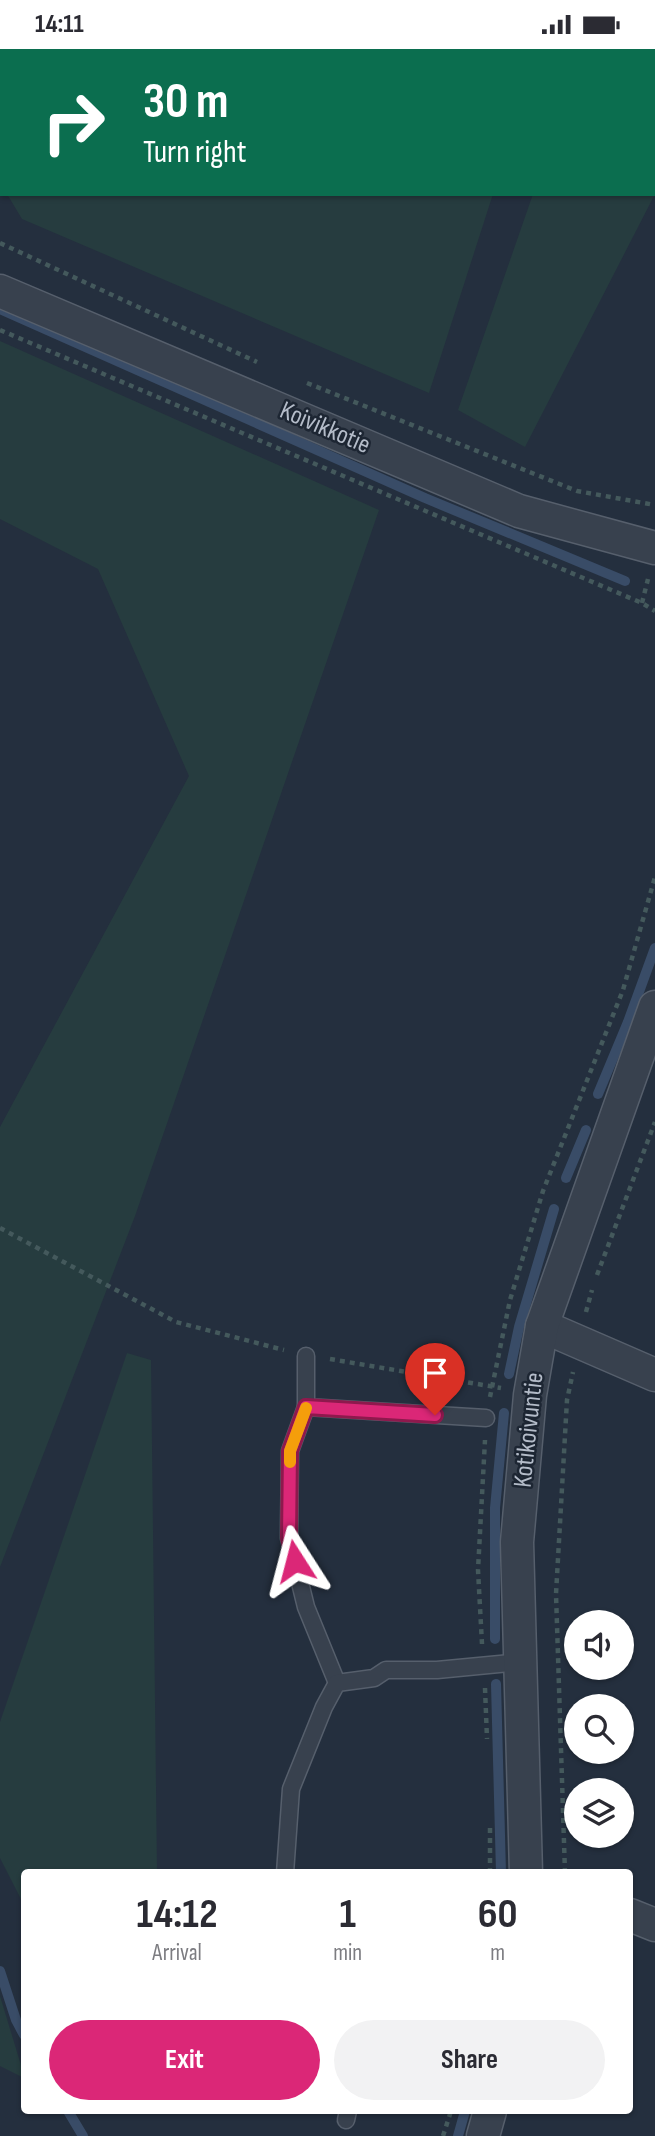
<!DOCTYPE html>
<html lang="en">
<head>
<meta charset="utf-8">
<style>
	body { margin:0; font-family:"Sofia Sans Condensed",sans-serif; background:#f2f2f3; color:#2b2b33; height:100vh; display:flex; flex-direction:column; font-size:26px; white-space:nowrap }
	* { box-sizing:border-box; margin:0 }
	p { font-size:23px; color:#7c7c81 }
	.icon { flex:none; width:38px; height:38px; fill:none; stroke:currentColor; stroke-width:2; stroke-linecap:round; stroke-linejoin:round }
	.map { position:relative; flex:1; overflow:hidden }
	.sheet { position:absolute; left:21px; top:1820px; width:612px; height:245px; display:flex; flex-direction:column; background:#fff; border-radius:7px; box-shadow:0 2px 5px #0004 }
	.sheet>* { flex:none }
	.top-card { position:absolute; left:0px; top:0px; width:656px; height:147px; box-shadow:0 2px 5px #0004; background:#0b6e4f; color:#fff; overflow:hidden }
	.fabs { position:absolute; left:564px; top:1561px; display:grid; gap:14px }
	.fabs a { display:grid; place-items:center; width:70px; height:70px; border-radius:50%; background:#fff; box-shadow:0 2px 5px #0004; font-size:35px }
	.pin { position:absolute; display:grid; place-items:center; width:60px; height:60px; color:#fff; margin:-72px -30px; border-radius:50% 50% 50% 0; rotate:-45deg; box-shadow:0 0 7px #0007 }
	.pin .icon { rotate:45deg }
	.me { position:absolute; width:77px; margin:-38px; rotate:351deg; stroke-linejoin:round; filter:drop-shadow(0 0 5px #0008) }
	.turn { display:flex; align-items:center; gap:24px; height:147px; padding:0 28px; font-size:32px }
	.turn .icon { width:91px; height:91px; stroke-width:2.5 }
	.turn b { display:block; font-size:49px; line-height:60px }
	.eta { display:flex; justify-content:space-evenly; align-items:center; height:119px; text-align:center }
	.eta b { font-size:42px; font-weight:700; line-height:49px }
	.action { display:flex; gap:14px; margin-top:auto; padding:14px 28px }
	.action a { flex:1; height:80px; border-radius:42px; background:#db2777; color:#fff; font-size:28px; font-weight:700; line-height:80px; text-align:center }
	.action a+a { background:#f2f2f3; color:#2b2b33 }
	.status { display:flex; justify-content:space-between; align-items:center; height:49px; padding:0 35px; background:#fff; direction:ltr }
	.status svg { height:19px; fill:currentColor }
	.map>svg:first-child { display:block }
	.green { fill:#263c3f }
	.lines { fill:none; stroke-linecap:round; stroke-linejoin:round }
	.stream { stroke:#394c67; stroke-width:10 }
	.service-casing { stroke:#565f6c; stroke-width:19 }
	.minor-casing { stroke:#565f6c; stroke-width:35 }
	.path { stroke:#44595c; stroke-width:4.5; stroke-dasharray:5 5; stroke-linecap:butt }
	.service { stroke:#38414e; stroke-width:16 }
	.minor { stroke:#38414e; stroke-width:32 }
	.route-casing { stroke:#8e194d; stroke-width:18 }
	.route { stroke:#db2777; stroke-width:12 }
	.slow { stroke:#f59e0b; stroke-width:12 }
	.labels { text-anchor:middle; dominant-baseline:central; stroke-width:5; stroke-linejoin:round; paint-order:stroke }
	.street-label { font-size:26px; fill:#b4bcc9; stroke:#1d2633 }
</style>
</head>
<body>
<div class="status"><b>14:11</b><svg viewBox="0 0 49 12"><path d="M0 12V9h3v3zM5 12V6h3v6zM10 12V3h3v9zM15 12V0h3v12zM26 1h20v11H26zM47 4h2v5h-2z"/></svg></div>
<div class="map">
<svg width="655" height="2087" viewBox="0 0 655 2087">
	<rect width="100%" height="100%" fill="#242f3e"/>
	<g class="green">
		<polygon points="583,0 655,0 655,145 525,398 458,361 533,145 654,145 654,2 582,2"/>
		<polygon points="7,145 493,145 429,344 22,170"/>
		<polygon points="0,292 379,461 135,1167 0,1518 0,1078 189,727 98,520 0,470"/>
		<polygon points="127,1304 151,1311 157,1823 24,1824 24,1856 0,1809 0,1673"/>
		<polygon points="0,1947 24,2026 24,2029 0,2017"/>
	</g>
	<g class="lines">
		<g class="stream">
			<polyline points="0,260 425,449 625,532"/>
			<polyline points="598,1045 628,973 655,899"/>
			<polyline points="566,1129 586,1081"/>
			<polyline points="509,1325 519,1278 554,1160"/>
			<polyline points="495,1590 495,1459 504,1364"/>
			<polyline points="496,1635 501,1824"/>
			<polyline points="0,1922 16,1971 24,1986"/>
			<polyline points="68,2062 83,2087"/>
			<polyline points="458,2087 465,2062"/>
		</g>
		<defs>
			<g id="service">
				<polyline points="306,1307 306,1358 486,1369"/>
				<polyline points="306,1358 290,1402 289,1489 306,1558 337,1634"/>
				<polyline points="285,1824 291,1740 324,1658 337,1634 374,1629 386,1621 437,1621 521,1613"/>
				<polyline points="346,2071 348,2062"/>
			</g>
			<g id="minor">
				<polyline points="20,2 20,0"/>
				<polyline points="0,48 2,44"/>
				<polyline points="0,242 519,462 655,499"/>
				<polyline points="542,1277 655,1326"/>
				<polyline points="526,1824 517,1493 530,1346 542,1277 655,958"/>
				<polyline points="630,1866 655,1876"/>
				<polyline points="483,2087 490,2062"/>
			</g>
		</defs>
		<use href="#service" class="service-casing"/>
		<use href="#minor" class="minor-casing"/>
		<g class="path">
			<polyline points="0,194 257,313"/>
			<polyline points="0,281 642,554 655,562"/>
			<polyline points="307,334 577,442 655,456"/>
			<polyline points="642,554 648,530"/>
			<polyline points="0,1179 176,1273 284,1301"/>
			<polyline points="597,1226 655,1073"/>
			<polyline points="586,1263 592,1241"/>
			<polyline points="330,1310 501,1339"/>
			<polyline points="490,1348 510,1251 543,1142 623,941 655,828"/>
			<polyline points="482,1595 478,1521 485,1391"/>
			<polyline points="485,1639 487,1690"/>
			<polyline points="490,1779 490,1824"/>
			<polyline points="565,1824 556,1545 567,1351 573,1323"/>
			<polyline points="443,2087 451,2062"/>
		</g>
		<use href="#service" class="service"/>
		<use href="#minor" class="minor"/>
	</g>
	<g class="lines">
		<defs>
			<polyline id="route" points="295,1512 289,1489 290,1402 306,1358 435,1366"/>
		</defs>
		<use href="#route" class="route-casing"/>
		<use href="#route" class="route"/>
		<polyline class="slow" points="290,1413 290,1402 306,1359"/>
	</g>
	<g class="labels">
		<g class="street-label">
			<text transform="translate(325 379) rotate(23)">Koivikkotie</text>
			<text transform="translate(529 1381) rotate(-84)">Kotikoivuntie</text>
		</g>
	</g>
</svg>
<div class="fabs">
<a><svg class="icon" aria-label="sound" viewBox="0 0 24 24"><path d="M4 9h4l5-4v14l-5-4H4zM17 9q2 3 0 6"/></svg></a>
<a><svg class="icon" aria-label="search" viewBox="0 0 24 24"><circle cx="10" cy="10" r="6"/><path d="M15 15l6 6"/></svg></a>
<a><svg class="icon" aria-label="layers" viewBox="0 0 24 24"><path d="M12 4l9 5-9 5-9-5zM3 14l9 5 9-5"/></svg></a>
</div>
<div class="pin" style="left:435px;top:1366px;background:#d93025"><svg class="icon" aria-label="arrive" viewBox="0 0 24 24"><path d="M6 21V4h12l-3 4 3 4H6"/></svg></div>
<svg class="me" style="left:295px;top:1512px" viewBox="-20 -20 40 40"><path d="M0-17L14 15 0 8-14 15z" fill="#db2777" stroke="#fff" stroke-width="4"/></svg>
<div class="top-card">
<div class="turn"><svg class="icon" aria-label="right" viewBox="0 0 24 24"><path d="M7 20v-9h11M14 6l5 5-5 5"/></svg><div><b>30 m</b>Turn right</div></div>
</div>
<section class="sheet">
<div class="eta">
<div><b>14:12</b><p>Arrival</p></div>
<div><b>1</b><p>min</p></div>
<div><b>60</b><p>m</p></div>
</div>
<div class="action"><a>Exit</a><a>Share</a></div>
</section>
</div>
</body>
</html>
